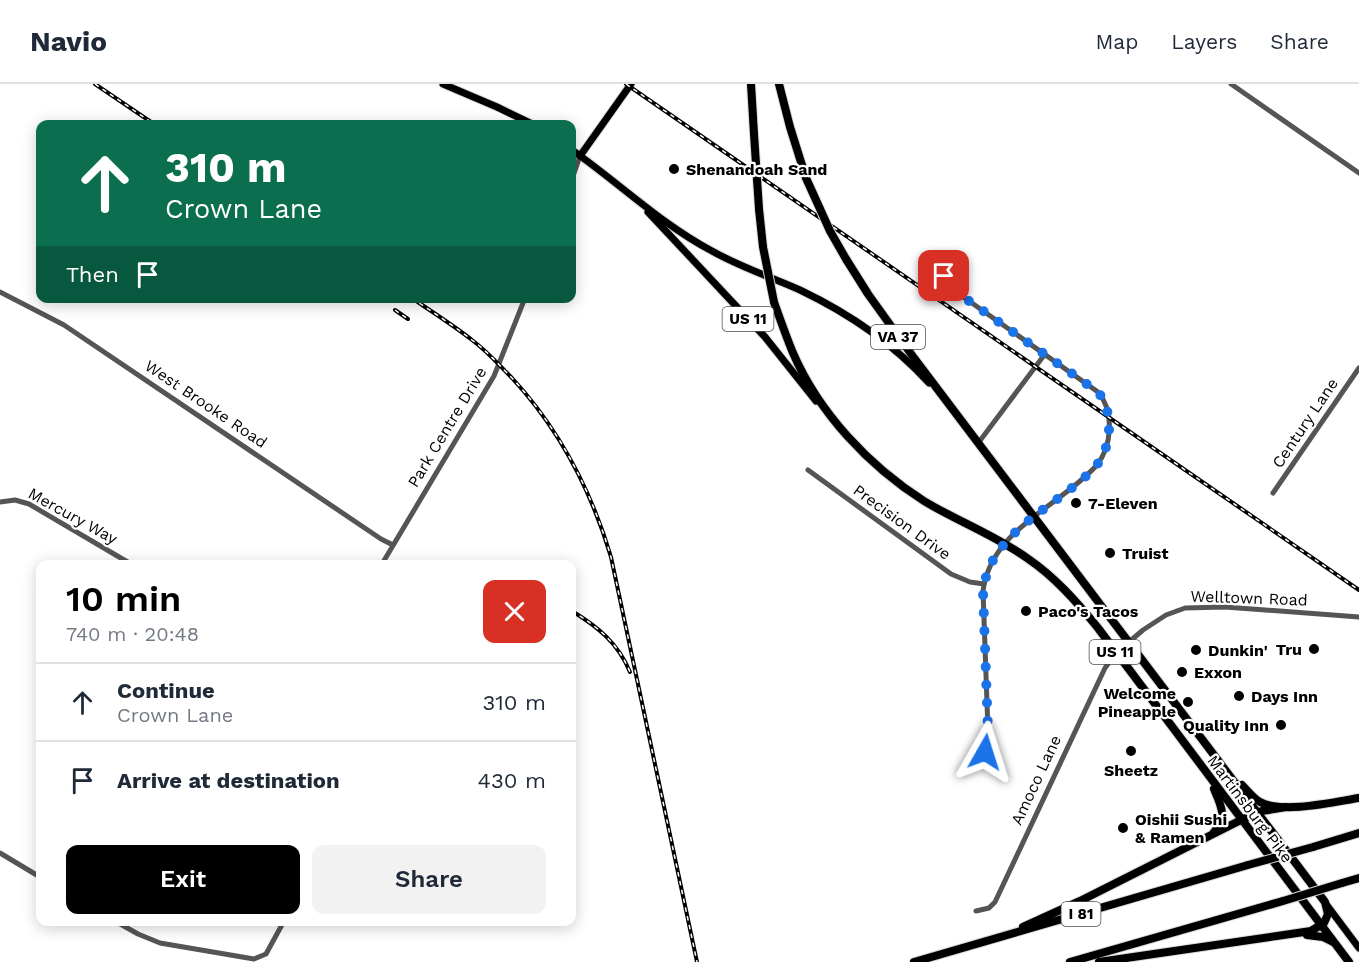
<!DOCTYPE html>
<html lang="en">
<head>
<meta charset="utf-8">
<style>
	body { margin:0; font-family:"Work Sans",sans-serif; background:#f2f2f3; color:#1f2937; height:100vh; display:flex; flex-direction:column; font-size:22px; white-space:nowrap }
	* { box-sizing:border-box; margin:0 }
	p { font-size:20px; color:#747a83 }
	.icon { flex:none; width:33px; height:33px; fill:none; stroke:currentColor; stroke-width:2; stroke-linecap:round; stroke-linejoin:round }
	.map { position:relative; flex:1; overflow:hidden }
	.panel { position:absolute; left:36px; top:476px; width:540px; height:366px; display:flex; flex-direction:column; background:#fff; border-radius:12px; box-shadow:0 3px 15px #0003 }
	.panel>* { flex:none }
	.hud { position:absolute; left:36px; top:36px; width:540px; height:183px; border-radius:12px; box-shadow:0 3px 15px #0003; background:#0b6e4f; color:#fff; overflow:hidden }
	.pin { position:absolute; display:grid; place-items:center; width:51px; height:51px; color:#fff; margin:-26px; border-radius:12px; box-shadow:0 3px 9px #0006 }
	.me { position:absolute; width:66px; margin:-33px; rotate:6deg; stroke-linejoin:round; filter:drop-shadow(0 0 4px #0008) }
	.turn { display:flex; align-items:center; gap:21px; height:126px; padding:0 30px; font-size:27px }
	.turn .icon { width:78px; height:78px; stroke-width:2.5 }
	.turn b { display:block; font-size:42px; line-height:51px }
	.then { display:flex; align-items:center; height:57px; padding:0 30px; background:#0003; gap:12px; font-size:22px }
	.round { display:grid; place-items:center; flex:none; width:63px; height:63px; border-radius:12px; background:#f2f2f3 }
	.overview { display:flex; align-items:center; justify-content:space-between; height:102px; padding:0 30px }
	h1 { font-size:36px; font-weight:600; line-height:45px; color:#000 }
	.action { display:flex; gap:12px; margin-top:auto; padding:12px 30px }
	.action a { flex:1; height:69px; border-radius:12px; background:#000; color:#fff; font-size:24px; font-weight:600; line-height:69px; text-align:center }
	.action a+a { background:#f2f2f3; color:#1f2937 }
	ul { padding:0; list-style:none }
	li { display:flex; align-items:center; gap:18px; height:78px; padding:0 30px; border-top:2px solid #e0e1e3 }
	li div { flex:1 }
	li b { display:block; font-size:22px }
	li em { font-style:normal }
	header { display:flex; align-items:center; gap:36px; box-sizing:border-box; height:84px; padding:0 30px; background:#fff; border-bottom:2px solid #e0e1e3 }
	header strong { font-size:28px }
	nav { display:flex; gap:33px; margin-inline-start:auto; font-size:21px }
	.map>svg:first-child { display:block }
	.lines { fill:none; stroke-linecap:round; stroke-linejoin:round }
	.major-casing { stroke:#dbdbdb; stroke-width:9 }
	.highway-casing { stroke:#dbdbdb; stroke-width:10 }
	.minor { stroke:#555; stroke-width:5 }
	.major { stroke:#000; stroke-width:7 }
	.highway { stroke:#000; stroke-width:8 }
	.rail-casing { stroke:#000; stroke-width:4 }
	.rail { stroke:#fff; stroke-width:1.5; stroke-dasharray:4.5; stroke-linecap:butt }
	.highway-bridge-casing { stroke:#dbdbdb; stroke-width:10; stroke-linecap:butt }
	.highway-bridge { stroke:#000; stroke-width:8 }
	.route { stroke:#1a73e8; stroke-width:10; stroke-dasharray:0 18 }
	.poi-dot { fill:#000; stroke:#fff; stroke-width:2 }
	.labels { text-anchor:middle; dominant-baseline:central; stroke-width:4.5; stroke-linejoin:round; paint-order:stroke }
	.shield { fill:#fff; stroke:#4c4c4c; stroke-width:1.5 }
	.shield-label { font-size:15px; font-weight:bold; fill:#000 }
	.poi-label { font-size:16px; font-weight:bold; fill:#000; stroke:#fff; text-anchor:start }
	.street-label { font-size:16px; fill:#000; stroke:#fff }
</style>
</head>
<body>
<header>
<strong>Navio</strong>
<nav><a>Map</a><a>Layers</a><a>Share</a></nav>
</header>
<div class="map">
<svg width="1359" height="878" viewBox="0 0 1359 878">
	<rect width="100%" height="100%" fill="#fff"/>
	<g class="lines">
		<defs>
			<g id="major">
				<polyline points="443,0 497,23 532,40"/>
				<path d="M572 66C619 99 661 140 712 167 740 183 771 193 800 206 848 229 893 259 929 299"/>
				<polyline points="580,72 631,0"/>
				<polyline points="648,128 765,253 816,317"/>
				<polyline points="1326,820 1359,864"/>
			</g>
			<g id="highway">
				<polyline points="751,0 754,50"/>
				<polyline points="779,0 790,43 806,94"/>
				<polyline points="759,125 763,163"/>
				<polyline points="846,175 868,210 914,274 1325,818 1328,830 1324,839 1311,847 1099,878"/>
				<path d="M774 218C780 235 786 252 793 269 819 329 869 382 924 417 957 437 995 451 1027 474 1055 493 1077 518 1098 544L1349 878"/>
				<path d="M1242 701C1248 707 1253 714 1260 718 1282 730 1334 718 1359 714"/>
				<path d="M1214 748C1228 734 1221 721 1214 705"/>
				<polyline points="1313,763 1359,749"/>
				<polyline points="1342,799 1359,794"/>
				<polyline points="1023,843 1080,817 1241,736 1262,727 1286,723"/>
				<polyline points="1307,851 1323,853 1333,858"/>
				<polyline points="914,878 1248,781"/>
				<polyline points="1070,878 1283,817"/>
			</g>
		</defs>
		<use href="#major" class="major-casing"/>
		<use href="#highway" class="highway-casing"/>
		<g class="minor">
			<polyline points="1231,0 1359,89"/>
			<polyline points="572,95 580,72"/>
			<path d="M944 192 952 205 1098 308C1115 328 1112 363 1096 382 1059 423 991 445 983 507L988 647 985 668"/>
			<polyline points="0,208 64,241 381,455 393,461"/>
			<polyline points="979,358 1045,270"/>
			<polyline points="808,386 951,490 970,498 984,500"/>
			<polyline points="1273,409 1359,284"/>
			<polyline points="0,418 15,416 29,420 131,480"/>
			<polyline points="382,480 494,292 525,214"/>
			<polyline points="0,769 40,793"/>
			<polyline points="976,827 989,824 995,818 1105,584 1116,569 1143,546 1166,531 1185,524 1225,523 1359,533"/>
			<polyline points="115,837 138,850 160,859 254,875 266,870 284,837"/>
		</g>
		<use href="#major" class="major"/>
		<use href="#highway" class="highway"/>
		<defs>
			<g id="rail">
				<polyline points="95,0 154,40"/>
				<polyline points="626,0 1359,506"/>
				<path d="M412 214C432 228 453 241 472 256 487 267 499 281 512 294 560 346 591 406 611 473L697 878"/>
				<polyline points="395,226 408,235"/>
				<path d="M572 527C598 543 618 559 630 588"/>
			</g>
		</defs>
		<use href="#rail" class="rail-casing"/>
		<use href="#rail" class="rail"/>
		<defs>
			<g id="highway-bridge">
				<polyline points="754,50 759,125"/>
				<polyline points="806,94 830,147 846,175"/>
				<polyline points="763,163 774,218"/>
				<polyline points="1248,781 1313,763"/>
				<polyline points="1283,817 1342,799"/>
			</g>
		</defs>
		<use href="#highway-bridge" class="highway-bridge-casing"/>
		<use href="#highway-bridge" class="highway-bridge"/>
	</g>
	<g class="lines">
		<path class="route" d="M944 192 952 205 1098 308C1114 328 1112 363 1096 382 1059 423 991 445 983 507L988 647 985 668"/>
	</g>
	<g class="poi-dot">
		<circle cx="674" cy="85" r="6"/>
		<circle cx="1076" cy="419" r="6"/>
		<circle cx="1110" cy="469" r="6"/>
		<circle cx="1026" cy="527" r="6"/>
		<circle cx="1314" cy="565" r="6"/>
		<circle cx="1196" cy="566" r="6"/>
		<circle cx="1182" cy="588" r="6"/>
		<circle cx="1239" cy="612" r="6"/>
		<circle cx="1188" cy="618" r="6"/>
		<circle cx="1281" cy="641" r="6"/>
		<circle cx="1131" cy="667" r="6"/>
		<circle cx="1123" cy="744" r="6"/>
	</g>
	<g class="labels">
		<g class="shield">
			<rect x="722.5" y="223" width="51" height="24" rx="4.5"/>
			<rect x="871" y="241" width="54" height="24" rx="4.5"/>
			<rect x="1089.5" y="556" width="51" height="24" rx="4.5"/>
			<rect x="1061.5" y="818" width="39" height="24" rx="4.5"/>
		</g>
		<g class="shield-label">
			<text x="748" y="235">US 11</text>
			<text x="898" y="253">VA 37</text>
			<text x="1115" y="568">US 11</text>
			<text x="1081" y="830">I 81</text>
		</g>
		<g class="poi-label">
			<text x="686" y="85">Shenandoah Sand</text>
			<text x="1088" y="419">7-Eleven</text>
			<text x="1122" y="469">Truist</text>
			<text x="1038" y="527">Paco's Tacos</text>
			<text x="1302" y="565" text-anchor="end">Tru</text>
			<text x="1208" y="566">Dunkin'</text>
			<text x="1194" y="588">Exxon</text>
			<text x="1176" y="609" text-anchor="end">Welcome<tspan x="1176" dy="18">Pineapple</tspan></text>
			<text x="1251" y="612">Days Inn</text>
			<text x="1269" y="641" text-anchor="end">Quality Inn</text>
			<text x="1131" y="686" text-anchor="middle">Sheetz</text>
			<text x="1135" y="735">Oishii Sushi<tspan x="1135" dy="18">&amp; Ramen</tspan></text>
		</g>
		<g class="street-label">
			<text transform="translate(206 320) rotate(34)">West Brooke Road</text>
			<text transform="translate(1305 339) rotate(-56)">Century Lane</text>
			<text transform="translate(447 343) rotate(-59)">Park Centre Drive</text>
			<text transform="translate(73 432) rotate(29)">Mercury Way</text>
			<text transform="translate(902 438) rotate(36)">Precision Drive</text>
			<text transform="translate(1249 514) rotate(2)">Welltown Road</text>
			<text transform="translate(1036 696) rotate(-65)">Amoco Lane</text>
			<text transform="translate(1250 725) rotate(53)">Martinsburg Pike</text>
		</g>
	</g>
</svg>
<div class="pin" style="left:944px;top:192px;background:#d93025"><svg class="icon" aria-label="arrive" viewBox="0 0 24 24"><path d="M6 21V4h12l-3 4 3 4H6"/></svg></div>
<svg class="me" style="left:985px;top:668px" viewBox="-20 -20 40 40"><path d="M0-17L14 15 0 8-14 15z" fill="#1a73e8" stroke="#fff" stroke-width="4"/></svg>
<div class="hud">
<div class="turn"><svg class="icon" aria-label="ahead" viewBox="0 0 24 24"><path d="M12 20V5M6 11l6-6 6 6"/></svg><div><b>310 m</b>Crown Lane</div></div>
<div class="then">Then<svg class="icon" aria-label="arrive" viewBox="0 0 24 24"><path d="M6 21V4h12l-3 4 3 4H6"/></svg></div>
</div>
<section class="panel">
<div class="overview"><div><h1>10 min</h1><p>740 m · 20:48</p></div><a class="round" style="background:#d93025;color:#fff"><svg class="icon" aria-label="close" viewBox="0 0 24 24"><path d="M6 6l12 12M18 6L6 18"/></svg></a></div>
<ul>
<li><svg class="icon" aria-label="ahead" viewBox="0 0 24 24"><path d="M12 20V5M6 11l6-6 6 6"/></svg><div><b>Continue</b><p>Crown Lane</p></div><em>310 m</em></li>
<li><svg class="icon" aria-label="arrive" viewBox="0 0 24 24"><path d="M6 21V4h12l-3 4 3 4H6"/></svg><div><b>Arrive at destination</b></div><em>430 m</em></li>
</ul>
<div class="action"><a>Exit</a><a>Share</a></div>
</section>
</div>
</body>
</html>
